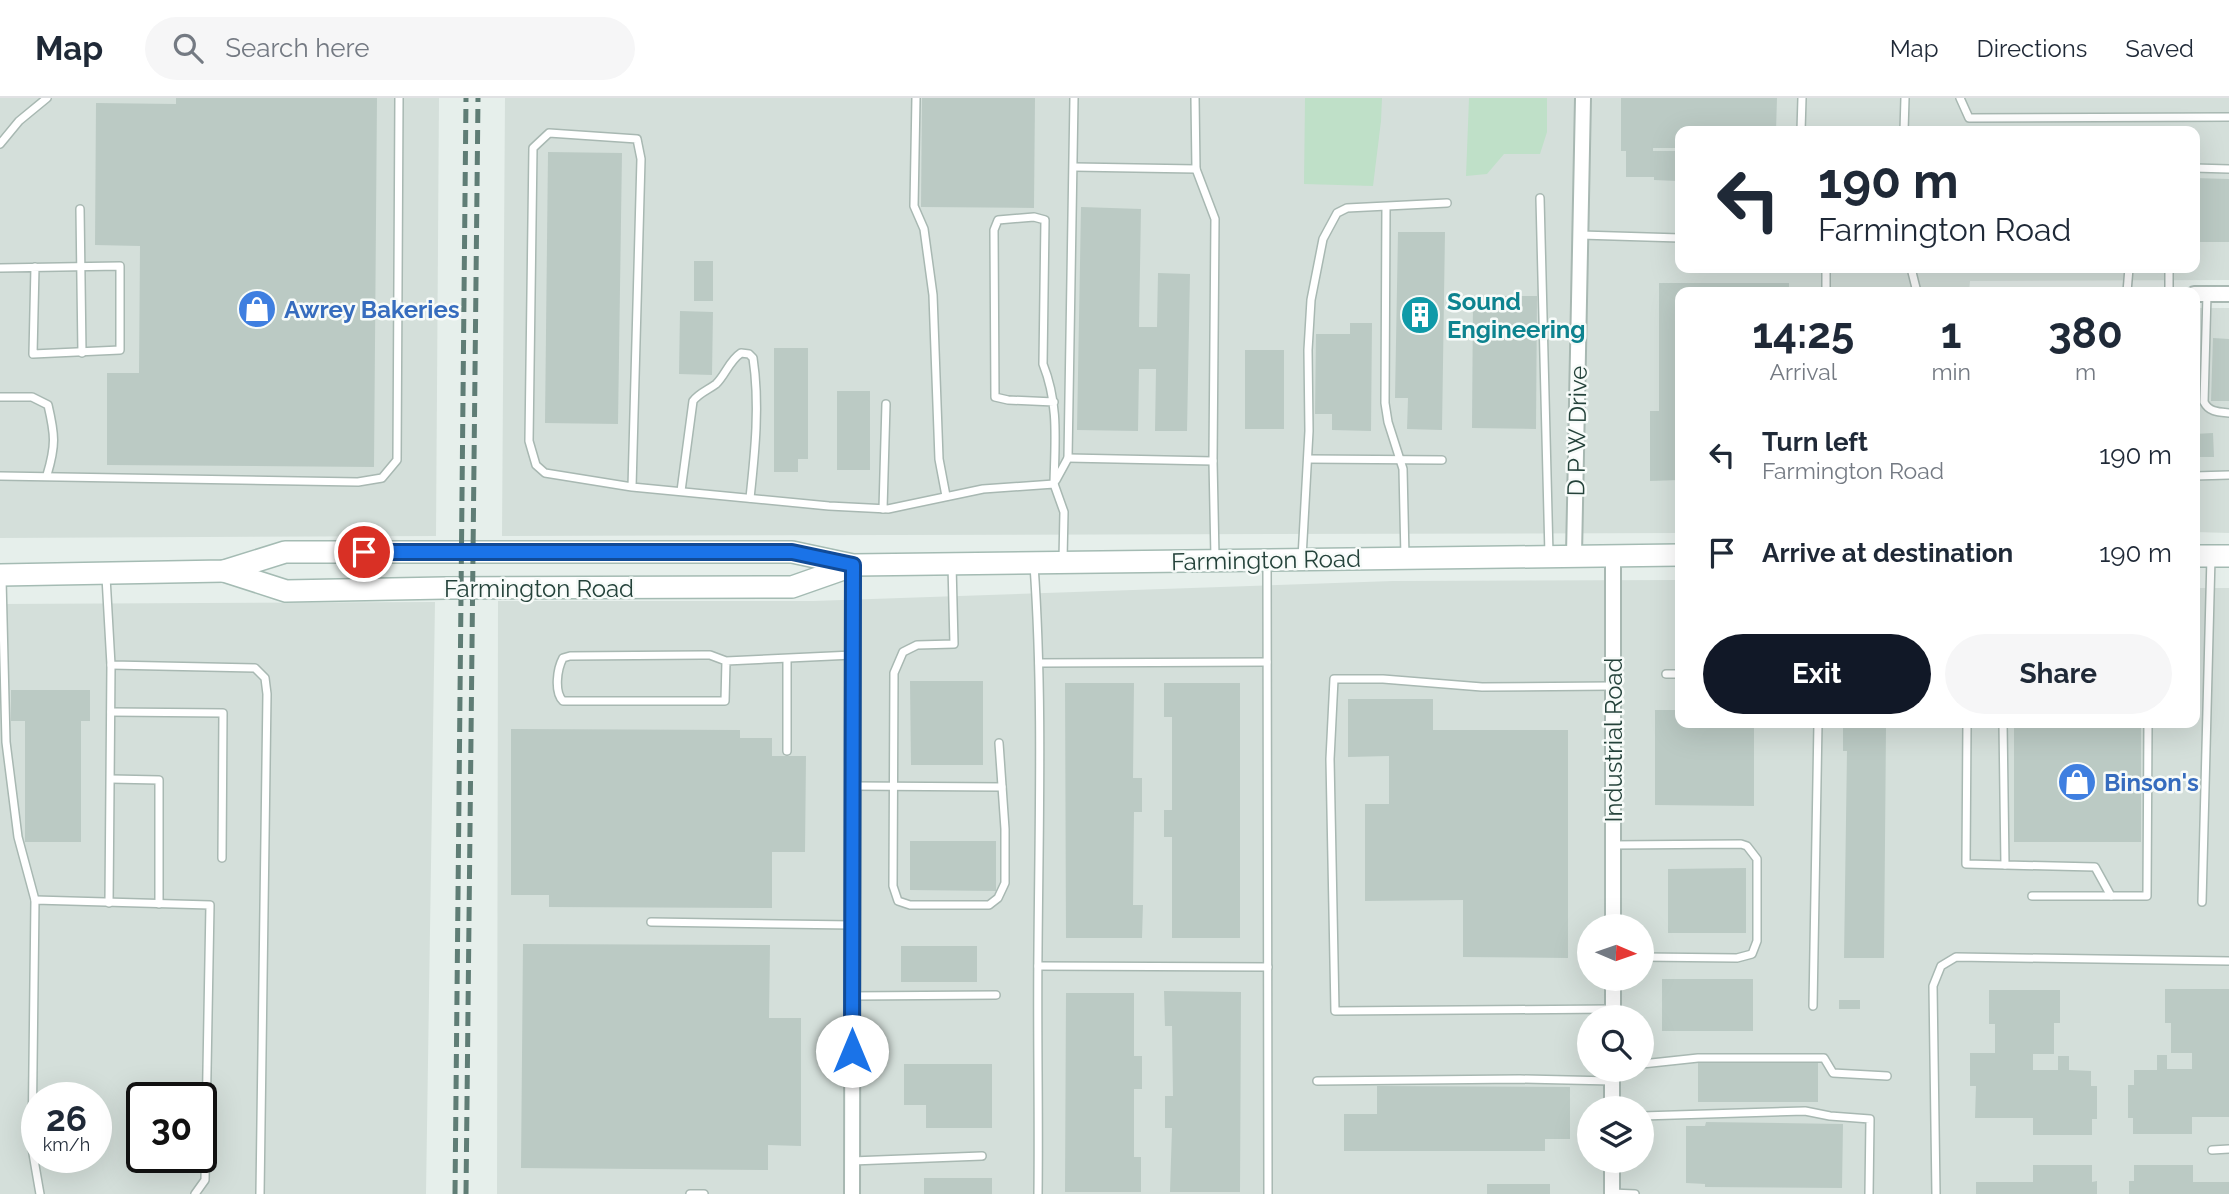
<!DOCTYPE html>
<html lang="en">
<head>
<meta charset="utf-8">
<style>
	body { margin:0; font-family:Raleway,sans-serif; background:#f6f6f7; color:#1f2937; height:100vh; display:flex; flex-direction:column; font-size:26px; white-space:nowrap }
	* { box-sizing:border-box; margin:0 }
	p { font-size:23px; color:#747a83 }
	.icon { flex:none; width:38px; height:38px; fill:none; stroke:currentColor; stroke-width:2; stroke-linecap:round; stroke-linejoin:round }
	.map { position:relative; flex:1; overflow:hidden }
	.panel { position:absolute; left:1675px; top:189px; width:525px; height:441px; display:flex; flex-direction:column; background:#fff; border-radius:14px; box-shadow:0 7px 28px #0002 }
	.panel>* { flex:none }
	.hud { position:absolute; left:1675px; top:28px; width:525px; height:147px; border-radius:14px; box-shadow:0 7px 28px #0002; background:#fff; color:#1f2937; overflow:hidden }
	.needle { width:46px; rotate:92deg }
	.tools { position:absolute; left:1577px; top:816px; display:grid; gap:14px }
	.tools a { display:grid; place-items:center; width:77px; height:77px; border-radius:50%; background:#fff; box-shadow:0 7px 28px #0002; font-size:35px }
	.speed { position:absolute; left:21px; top:984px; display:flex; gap:14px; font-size:35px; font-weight:700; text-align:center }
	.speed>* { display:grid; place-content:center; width:91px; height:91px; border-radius:50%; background:#fff; box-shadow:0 7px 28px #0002; line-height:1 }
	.speed small { font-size:18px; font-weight:400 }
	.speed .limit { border:4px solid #111; border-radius:10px; background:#fff; color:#111 }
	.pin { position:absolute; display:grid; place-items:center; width:60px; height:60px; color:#fff; margin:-30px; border:4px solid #fff; border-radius:50%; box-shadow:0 2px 7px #0007 }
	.me { position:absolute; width:77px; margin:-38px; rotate:0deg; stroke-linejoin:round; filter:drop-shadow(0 0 5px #0008) }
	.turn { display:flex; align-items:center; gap:24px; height:147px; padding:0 28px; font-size:32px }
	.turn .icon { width:91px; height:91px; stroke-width:2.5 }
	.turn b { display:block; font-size:49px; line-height:60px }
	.eta { display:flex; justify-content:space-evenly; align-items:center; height:119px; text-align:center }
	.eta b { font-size:42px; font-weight:700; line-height:49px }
	.cta { display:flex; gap:14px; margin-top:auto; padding:14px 28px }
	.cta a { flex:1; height:80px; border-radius:42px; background:#111827; color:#fff; font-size:28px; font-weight:700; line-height:80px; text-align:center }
	.cta a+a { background:#f6f6f7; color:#1f2937 }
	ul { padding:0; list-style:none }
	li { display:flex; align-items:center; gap:21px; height:98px; padding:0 28px }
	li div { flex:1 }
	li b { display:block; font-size:26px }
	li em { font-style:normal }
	header { display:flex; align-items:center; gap:42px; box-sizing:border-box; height:98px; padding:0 35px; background:#fff; border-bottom:2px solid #e0e1e3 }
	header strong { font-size:33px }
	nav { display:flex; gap:38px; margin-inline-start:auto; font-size:24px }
	.search { width:490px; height:63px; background:#f6f6f7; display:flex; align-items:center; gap:18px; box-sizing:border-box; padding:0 24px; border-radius:38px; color:#747a83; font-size:26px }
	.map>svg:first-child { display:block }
	.built { fill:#d4dfda; fill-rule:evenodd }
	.green { fill:#bfe0c8 }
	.building { fill:#bbcac4 }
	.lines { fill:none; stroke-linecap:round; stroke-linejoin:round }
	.service-casing { stroke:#a8b8b2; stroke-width:10 }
	.minor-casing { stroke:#a8b8b2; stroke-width:18 }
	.secondary-casing { stroke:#a4bbb3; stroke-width:24 }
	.service { stroke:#fff; stroke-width:7 }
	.minor { stroke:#fff; stroke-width:14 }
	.secondary { stroke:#fff; stroke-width:21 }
	.rail { stroke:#5f7d75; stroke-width:5; stroke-dasharray:14 7; stroke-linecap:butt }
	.route-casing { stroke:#114b97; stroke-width:18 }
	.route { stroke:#1a73e8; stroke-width:12 }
	.labels { text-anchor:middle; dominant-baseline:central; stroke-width:5; stroke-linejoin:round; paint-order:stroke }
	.culture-label { font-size:24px; font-weight:bold; fill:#0d838f; stroke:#f7fbf9; text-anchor:start }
	.shop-label { font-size:24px; font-weight:bold; fill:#366cbe; stroke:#f7fbf9; text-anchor:start }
	.street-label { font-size:24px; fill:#24423a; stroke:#f7fbf9 }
</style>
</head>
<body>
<header>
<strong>Map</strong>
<div class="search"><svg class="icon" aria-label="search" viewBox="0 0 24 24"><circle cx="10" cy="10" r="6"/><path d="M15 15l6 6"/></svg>Search here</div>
<nav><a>Map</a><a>Directions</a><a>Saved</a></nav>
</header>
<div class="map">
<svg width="2229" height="1096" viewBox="0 0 2229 1096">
	<rect width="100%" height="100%" fill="#e6efeb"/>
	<g class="built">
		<polygon points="0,0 439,0 436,438 0,440"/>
		<path d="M505 0H2229V182L1970 183 1969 194H1680V435L502 438ZM1680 33H2194V170H1680Z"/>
		<polygon points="2194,210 2229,210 2229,435 2195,434"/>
		<path d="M1680 482V625H2194L2195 490H2229V1096H497L498 503H813L1393 483ZM1589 828H1642V880H1589ZM1589 919H1642V971H1589ZM1589 1010H1642V1062H1589Z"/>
		<path d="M435 504 426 1096H0V506ZM37 999H96V1059H37ZM142 999H201V1059H142Z"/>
	</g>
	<g class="green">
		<polygon points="1305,0 1382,0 1381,23 1373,88 1304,86"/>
		<polygon points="1469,0 1547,0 1547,34 1540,56 1504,56 1487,76 1466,78"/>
	</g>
	<g class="building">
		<polygon points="176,0 377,0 374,369 107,367 107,275 139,275 140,148 95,147 96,5 176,6"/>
		<polygon points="922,0 1035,0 1034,110 921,109"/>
		<polygon points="1621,0 1777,0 1776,33 1680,33 1680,50 1653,50 1653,53 1677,53 1677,83 1654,82 1654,79 1626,79 1626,53 1621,53"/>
		<polygon points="548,54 622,55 618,326 545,325"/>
		<polygon points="2194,80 2229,81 2229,144 2194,144"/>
		<polygon points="1081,109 1141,111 1139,229 1157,229 1158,175 1190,176 1187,333 1155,333 1156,271 1139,271 1138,333 1077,332"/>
		<polygon points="1398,134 1445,134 1442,332 1407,331 1408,300 1395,300"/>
		<rect x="694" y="163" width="19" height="40"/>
		<polygon points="1659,185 1789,185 1789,194 1680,194 1680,382 1650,383 1650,313 1659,313"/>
		<polygon points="1473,198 1537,198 1536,331 1472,330"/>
		<polygon points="680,213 713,214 712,277 679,276"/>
		<polygon points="1350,225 1372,225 1371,333 1332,332 1332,316 1315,316 1316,236 1350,236"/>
		<polygon points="2213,240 2229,241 2229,303 2211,303"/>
		<polygon points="774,250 808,250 808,361 798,361 798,374 774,374"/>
		<rect x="1245" y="252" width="39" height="79"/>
		<rect x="837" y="293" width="33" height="79"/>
		<polygon points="2213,335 2214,359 2194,359 2194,336"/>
		<polygon points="910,583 983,583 983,667 911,667"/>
		<polygon points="1065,585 1134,585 1133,680 1142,680 1142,714 1134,714 1133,807 1143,807 1142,840 1066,840"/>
		<polygon points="1164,585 1240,585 1240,840 1172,840 1172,739 1164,739 1164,712 1172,712 1172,619 1164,619"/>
		<polygon points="11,592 90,592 90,623 81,623 81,744 25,744 25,623 11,623"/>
		<polygon points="1348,601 1433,601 1433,632 1568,632 1568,860 1463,859 1463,802 1365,803 1365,706 1389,706 1389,658 1348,659"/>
		<polygon points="1655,612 1680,612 1680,625 1734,625 1734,628 1754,628 1754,708 1655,707"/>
		<rect x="2014" y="625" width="127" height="119"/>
		<polygon points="1843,629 1886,629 1884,860 1844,860 1847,653 1843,653"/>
		<polygon points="511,631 740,632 740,640 772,640 772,658 806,658 805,754 772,754 772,810 549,809 549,797 511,797"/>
		<polygon points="910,743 996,743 996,793 910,792"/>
		<polygon points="1746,770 1746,835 1668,835 1668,771"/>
		<polygon points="523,846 770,847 769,920 801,920 801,1048 768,1047 768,1072 521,1070"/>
		<rect x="901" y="848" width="76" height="36"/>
		<rect x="1662" y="881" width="91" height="52"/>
		<polygon points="2165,891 2229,891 2229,1019 2192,1019 2192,1036 2133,1036 2133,1020 2128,1020 2128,987 2134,987 2134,972 2157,972 2157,957 2167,957 2167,971 2192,971 2192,955 2171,955 2171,925 2165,925"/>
		<polygon points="1989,892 2060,892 2060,925 2054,925 2054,956 2033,956 2033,972 2058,972 2058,958 2069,958 2069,972 2091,973 2091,988 2097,988 2097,1021 2092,1021 2092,1037 2033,1037 2033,1020 1975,1020 1976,988 1970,988 1970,955 1995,955 1995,926 1989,926"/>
		<polygon points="1164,893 1241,894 1240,1094 1170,1094 1172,1030 1165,1030 1165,998 1173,998 1172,928 1165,928"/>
		<polygon points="1066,895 1134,895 1134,958 1142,958 1142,991 1134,991 1134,1059 1141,1059 1141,1094 1065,1094"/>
		<rect x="1839" y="902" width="21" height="9"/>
		<rect x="1698" y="964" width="120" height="40"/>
		<polygon points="904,966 992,966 992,1030 926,1030 926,1007 904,1007"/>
		<polygon points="1377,988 1570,989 1570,1041 1545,1041 1545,1053 1344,1053 1344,1016 1377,1016"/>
		<polygon points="1706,1024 1843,1026 1842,1090 1705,1089 1705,1086 1686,1085 1686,1028 1705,1028"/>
		<polygon points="2033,1067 2092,1067 2092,1084 2097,1083 2097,1096 1976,1096 1976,1084 2033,1084"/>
		<polygon points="2134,1067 2193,1067 2193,1084 2229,1084 2229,1096 2129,1096 2129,1083 2134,1083"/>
		<rect x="924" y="1080" width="68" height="16"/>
		<rect x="1487" y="1086" width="63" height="10"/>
	</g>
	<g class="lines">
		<defs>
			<g id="service">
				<polyline points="916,0 914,108 924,131 933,197 939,361 946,398"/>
				<polyline points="1195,0 1196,71 1215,121 1213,363 1215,459"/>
				<polyline points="1960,0 1969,20 2229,19"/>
				<polyline points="1801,33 1802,0"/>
				<polyline points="1904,33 1905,0"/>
				<polyline points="0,46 19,23 47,0"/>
				<polyline points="1074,69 1196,71"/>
				<polyline points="2194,70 2229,71"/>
				<polyline points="1540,100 1549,457"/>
				<polyline points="1386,109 1385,305 1388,324 1403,371 1405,459"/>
				<polyline points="80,111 82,255"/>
				<polyline points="1581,137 1680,140"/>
				<polyline points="0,170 120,168 120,252 33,256 35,169"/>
				<polyline points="1826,170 1826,194"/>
				<polyline points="1911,170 1917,194"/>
				<polyline points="2169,170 2169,194"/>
				<polyline points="2127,194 2129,170"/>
				<path d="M2207 196 2204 304C2209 314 2218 314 2229 315"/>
				<path d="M0 299H32L48 307C55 337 56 347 47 377"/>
				<path d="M1054 304 1008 302 995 299 994 132 998 122 1034 119 1045 122 1043 266C1059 306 1055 343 1054 386"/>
				<polyline points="1068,360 1213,363"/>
				<polyline points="1308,361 1442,362"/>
				<polyline points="0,378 358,384 382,380 397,362 399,0"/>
				<polyline points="2194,378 2229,377"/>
				<polyline points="1056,382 1068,360 1074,0"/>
				<polyline points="632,389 641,61 637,41 549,35 533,50 529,343 536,367 545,375 632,389 829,408 888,411 983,391 1054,386 1064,414 1063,461"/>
				<path d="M681 393 693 303C699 295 708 292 716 286 726 276 729 263 741 255L749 256 753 260C760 306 755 354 750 400"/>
				<polyline points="883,411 886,306"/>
				<polyline points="1302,460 1309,333 1308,252 1311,202 1323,141 1337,115 1347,110 1447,105"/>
				<polyline points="1267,466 1268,1096"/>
				<polyline points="952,467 954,546 917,547 903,554 894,575 893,788 898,803 910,807 989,807 998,800 1005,785 1005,731 999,645"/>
				<path d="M1034 467C1043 595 1039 723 1038 851 1037 932 1039 1014 1038 1096"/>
				<polyline points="106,479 111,567 255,570 265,580 267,596 260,1096"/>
				<polyline points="2,481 6,644 18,739 35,802"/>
				<path d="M726 563 710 557H702L570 558 563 560C557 571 554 594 563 603H725L726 563 853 557"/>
				<polyline points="1039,565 1267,564"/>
				<polyline points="1666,576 1680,576"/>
				<polyline points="1612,588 1482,589 1383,581 1334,581 1330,661 1335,913 1612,911"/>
				<polyline points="111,614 223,615 222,760"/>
				<polyline points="1967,625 1966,766 2005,767"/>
				<polyline points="2003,625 2005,767 2095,769 2111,798 2147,798 2148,625"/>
				<polyline points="787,653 787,562"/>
				<polyline points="111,681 159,682 159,806"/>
				<polyline points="853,688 1002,689"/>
				<polyline points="1613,747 1741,746 1747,748 1757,761 1757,843 1752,856 1737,860 1642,859"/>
				<polyline points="2032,798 2111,798"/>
				<polyline points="2202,804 2211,459"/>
				<polyline points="109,805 111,567"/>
				<polyline points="651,824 852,827"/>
				<polyline points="1038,868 1268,869"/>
				<polyline points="852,898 996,897"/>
				<polyline points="1813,908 1818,625"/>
				<polyline points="1642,966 1698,960 1824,960 1833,975 1887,978"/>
				<polyline points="1317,983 1520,981 1612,983"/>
				<polyline points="1642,1018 1805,1013 1830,1018 1870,1021 1869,1096"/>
				<polyline points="2212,1052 2229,1051"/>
				<polyline points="852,1063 982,1058"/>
				<polyline points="1612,1095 1635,1096"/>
				<polyline points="40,1096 32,1050 35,802 210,807 205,1082 195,1096"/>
				<polyline points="690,1096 704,1096"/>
				<polyline points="1936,1096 1933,888 1941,868 1956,859 2229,863"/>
			</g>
			<g id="minor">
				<polyline points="2194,196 2229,196"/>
				<polyline points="1574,457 1583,0"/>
				<polyline points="1613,828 1613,456"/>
				<polyline points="1613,919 1613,880"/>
				<polyline points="1612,971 1612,1010"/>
				<polyline points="852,1096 853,467"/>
				<polyline points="1612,1096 1612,1062"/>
			</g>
			<g id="secondary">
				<polyline points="2194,458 2229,458"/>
				<polyline points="224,473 286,493 445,490 792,489 852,468"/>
				<polyline points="0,477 224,473 285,454 792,454 853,467 1680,457"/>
			</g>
		</defs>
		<use href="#service" class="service-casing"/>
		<use href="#minor" class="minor-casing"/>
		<use href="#secondary" class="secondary-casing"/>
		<use href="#service" class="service"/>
		<use href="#minor" class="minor"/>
		<use href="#secondary" class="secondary"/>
		<g class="rail">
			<polyline points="455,1096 466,0"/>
			<polyline points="466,1096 478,0"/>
		</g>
	</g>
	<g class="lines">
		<defs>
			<polyline id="route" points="364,454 792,454 853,467 852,953"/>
		</defs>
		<use href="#route" class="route-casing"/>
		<use href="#route" class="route"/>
	</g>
	<defs>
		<symbol id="shop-disc" viewBox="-11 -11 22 22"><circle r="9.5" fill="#3f7fe0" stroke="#f7fbf9"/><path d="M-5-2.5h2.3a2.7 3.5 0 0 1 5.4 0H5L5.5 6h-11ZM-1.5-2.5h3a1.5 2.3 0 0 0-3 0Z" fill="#fff"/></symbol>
		<symbol id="building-disc" viewBox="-11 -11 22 22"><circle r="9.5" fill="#0f9aa8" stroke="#f7fbf9"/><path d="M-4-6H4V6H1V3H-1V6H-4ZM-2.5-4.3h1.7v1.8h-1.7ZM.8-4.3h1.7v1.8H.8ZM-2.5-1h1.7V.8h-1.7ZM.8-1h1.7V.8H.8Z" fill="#fff"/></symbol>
	</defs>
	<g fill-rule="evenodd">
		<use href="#shop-disc" x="235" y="189" width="44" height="44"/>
		<use href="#building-disc" x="1398" y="195" width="44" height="44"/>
		<use href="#shop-disc" x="2055" y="662" width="44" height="44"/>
	</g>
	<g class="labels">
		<g class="culture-label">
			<text x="1447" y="203">Sound<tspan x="1447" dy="28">Engineering</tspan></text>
		</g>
		<g class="shop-label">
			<text x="284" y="211">Awrey Bakeries</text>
			<text x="2104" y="684">Binson's</text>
		</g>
		<g class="street-label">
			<text transform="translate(1577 333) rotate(-89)">D P W Drive</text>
			<text transform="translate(1266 462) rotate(-1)">Farmington Road</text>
			<text x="539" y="490">Farmington Road</text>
			<text transform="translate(1613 642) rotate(-90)">Industrial Road</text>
		</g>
	</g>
</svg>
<div class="tools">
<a><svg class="needle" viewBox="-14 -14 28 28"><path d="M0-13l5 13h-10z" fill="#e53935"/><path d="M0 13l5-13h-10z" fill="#747a83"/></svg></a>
<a><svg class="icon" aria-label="search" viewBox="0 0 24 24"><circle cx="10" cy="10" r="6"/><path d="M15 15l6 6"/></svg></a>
<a><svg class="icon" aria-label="layers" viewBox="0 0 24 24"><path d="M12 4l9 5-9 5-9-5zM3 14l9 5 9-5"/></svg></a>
</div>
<div class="speed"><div>26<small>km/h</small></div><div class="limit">30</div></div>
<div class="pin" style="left:364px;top:454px;background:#d93025"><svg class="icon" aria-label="arrive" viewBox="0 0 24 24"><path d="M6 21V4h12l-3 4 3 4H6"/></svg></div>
<svg class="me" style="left:852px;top:953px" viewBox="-20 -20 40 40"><circle r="19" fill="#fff"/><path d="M0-13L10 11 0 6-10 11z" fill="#1a73e8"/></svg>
<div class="hud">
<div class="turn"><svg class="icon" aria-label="left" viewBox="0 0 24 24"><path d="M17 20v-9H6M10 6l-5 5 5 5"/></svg><div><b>190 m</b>Farmington Road</div></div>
</div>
<section class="panel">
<div class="eta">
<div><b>14:25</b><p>Arrival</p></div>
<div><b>1</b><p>min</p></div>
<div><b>380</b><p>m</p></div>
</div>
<ul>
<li><svg class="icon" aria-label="left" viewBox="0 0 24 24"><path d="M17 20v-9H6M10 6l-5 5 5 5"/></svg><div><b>Turn left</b><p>Farmington Road</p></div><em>190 m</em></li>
<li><svg class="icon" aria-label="arrive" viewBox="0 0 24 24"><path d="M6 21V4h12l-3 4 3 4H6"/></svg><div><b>Arrive at destination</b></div><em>190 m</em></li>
</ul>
<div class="cta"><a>Exit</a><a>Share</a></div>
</section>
</div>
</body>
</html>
